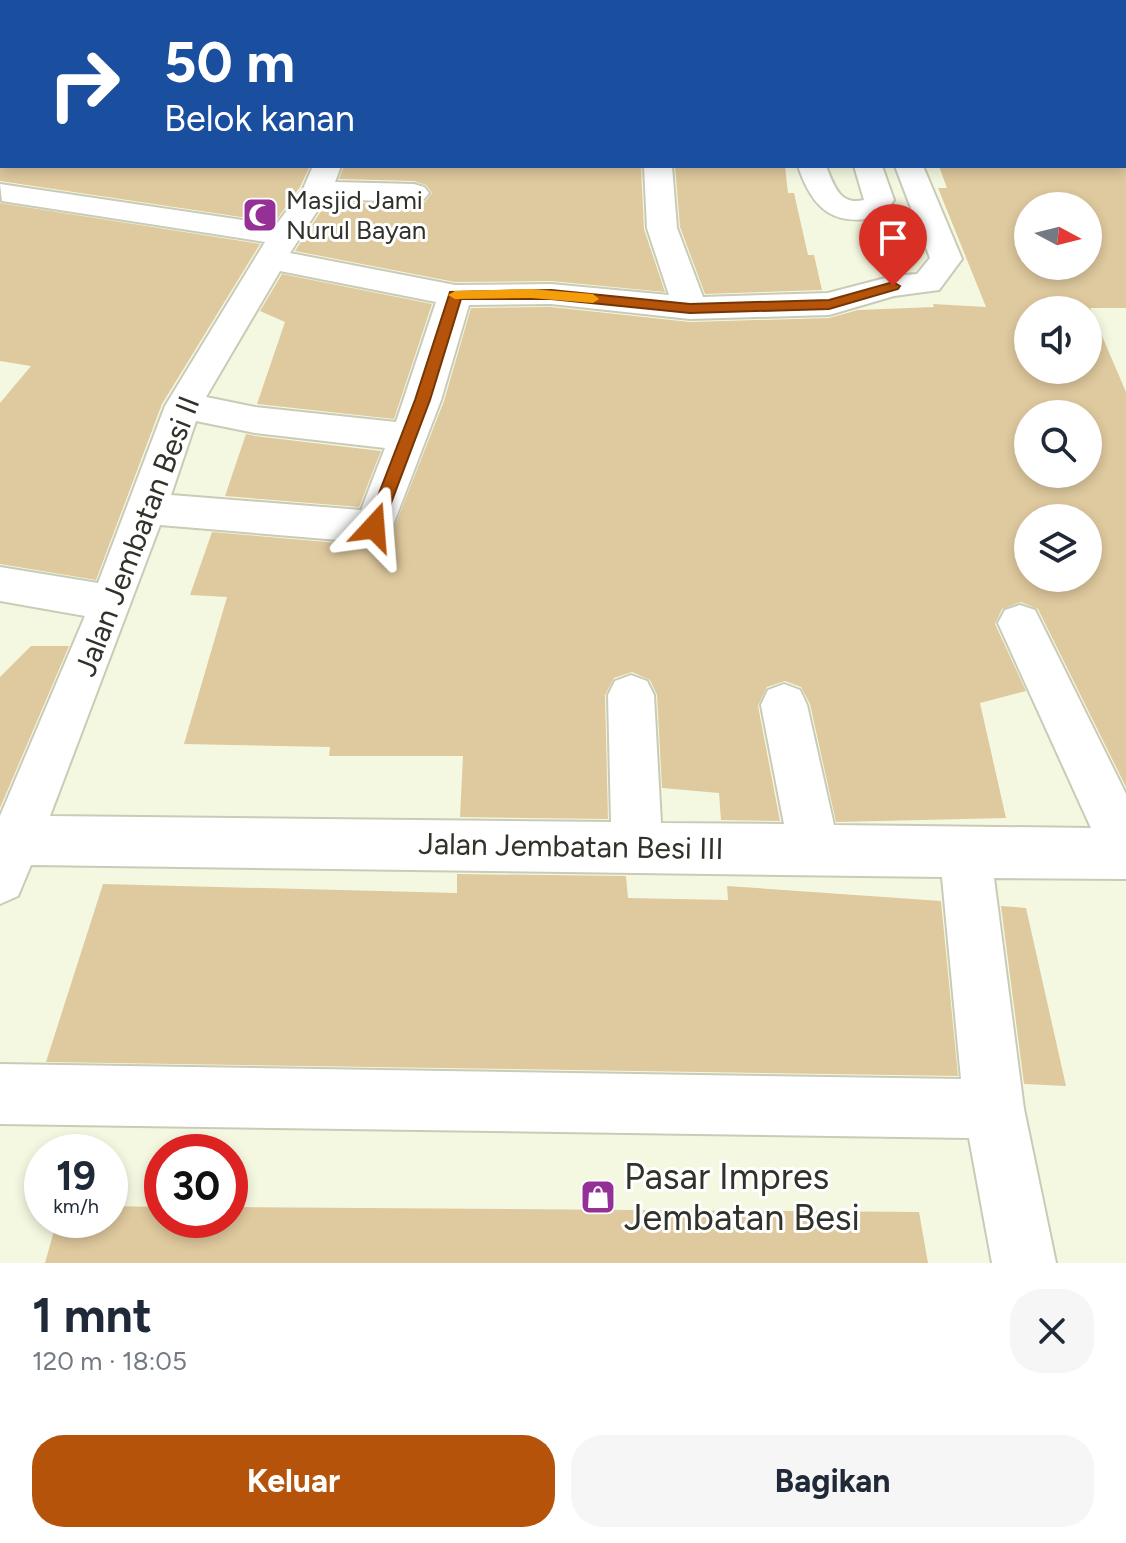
<!DOCTYPE html>
<html lang="id">
<head>
<meta charset="utf-8">
<style>
	body { margin:0; font-family:Figtree,sans-serif; background:#f6f6f7; color:#1f2937; height:100vh; display:flex; flex-direction:column; font-size:30px; white-space:nowrap }
	* { box-sizing:border-box; margin:0 }
	p { font-size:26px; color:#747a83 }
	.icon { flex:none; width:44px; height:44px; fill:none; stroke:currentColor; stroke-width:2; stroke-linecap:round; stroke-linejoin:round }
	.map { position:relative; height:1263px; overflow:hidden }
	.drawer { display:flex; flex-direction:column; background:#fff; flex:1 }
	.drawer>* { flex:none }
	.guide { position:absolute; left:0px; top:0px; width:1126px; height:168px; box-shadow:0 4px 12px #0003; background:#1a4fa0; color:#fff; overflow:hidden }
	.needle { width:52px; rotate:97deg }
	.fabs { position:absolute; left:1014px; top:192px; display:grid; gap:16px }
	.fabs a { display:grid; place-items:center; width:88px; height:88px; border-radius:50%; background:#fff; box-shadow:0 4px 12px #0003; font-size:40px }
	.speed { position:absolute; left:24px; top:1134px; display:flex; gap:16px; font-size:40px; font-weight:700; text-align:center }
	.speed>* { display:grid; place-content:center; width:104px; height:104px; border-radius:50%; background:#fff; box-shadow:0 4px 12px #0003; line-height:1 }
	.speed small { font-size:20px; font-weight:400 }
	.speed .limit { border:12px solid #d22; background:#fff; color:#111 }
	.pin { position:absolute; display:grid; place-items:center; width:68px; height:68px; color:#fff; margin:-82px -34px; border-radius:50% 50% 50% 0; rotate:-45deg; box-shadow:0 0 8px #0007 }
	.pin .icon { rotate:45deg }
	.me { position:absolute; width:88px; margin:-44px; rotate:19deg; stroke-linejoin:round; filter:drop-shadow(0 0 6px #0008) }
	.turn { display:flex; align-items:center; gap:28px; height:168px; padding:0 32px; font-size:36px }
	.turn .icon { width:104px; height:104px; stroke-width:2.5 }
	.turn b { display:block; font-size:56px; line-height:68px }
	.round { display:grid; place-items:center; flex:none; width:84px; height:84px; border-radius:32px; background:#f6f6f7 }
	.overview { display:flex; align-items:center; justify-content:space-between; height:136px; padding:0 32px }
	h1 { font-size:48px; font-weight:700; line-height:60px }
	.primary-button { display:flex; gap:16px; margin-top:auto; padding:16px 32px }
	.primary-button a { flex:1; height:92px; border-radius:32px; background:#b45309; color:#fff; font-size:32px; font-weight:700; line-height:92px; text-align:center }
	.primary-button a+a { background:#f6f6f7; color:#1f2937 }
	.map>svg:first-child { display:block }
	.building { fill:#dfc99e; fill-rule:evenodd }
	.lines { fill:none; stroke-linecap:round; stroke-linejoin:round }
	.minor-casing { stroke:#c9cbb6; stroke-width:4 }
	.minor { fill:#fff; fill-rule:evenodd }
	.route { fill:#b45309; stroke:#753606; stroke-width:2 }
	.slow { fill:#f59e0b }
	.labels { text-anchor:middle; dominant-baseline:central; stroke-width:6; stroke-linejoin:round; paint-order:stroke }
	.far-poi-label { font-size:26px; fill:#31322a; stroke:#fff; text-anchor:start }
	.street-label { font-size:30px; fill:#31322a; stroke:#fff }
	.near-poi-label { font-size:36px; fill:#31322a; stroke:#fff; text-anchor:start }
</style>
</head>
<body>
<div class="map">
<svg width="1126" height="1263" viewBox="0 0 1126 1263">
	<rect width="100%" height="100%" fill="#f5f8e1"/>
	<g class="building">
		<polygon points="0,166 310,166 300,187 275,222 0,181"/>
		<polygon points="344,166 641,166 644,229 665,292 551,281 455,282 295,251 327,202 414,205 425,202 432,193 426,185 414,181 339,179"/>
		<polygon points="675,166 785,166 788,193 794,193 808,255 814,255 822,290 705,294 680,227"/>
		<path d="M939 166H1126V308H1090L1126 392V787L1038 609 1021 602 1002 609 995 624 1026 691 980 703 1006 818 836 822 810 704 801 687 785 681 767 687 758 706 780 821 721 820 719 793 662 788 657 695 650 680 632 672 614 678 605 695 608 819 460 817 463 756H329L330 747 184 744 227 597 190 595 212 532 374 546 389 541 444 401 471 308 551 307 690 322 829 318 858 310 934 307 933 304 986 307 938 188H947ZM1028 206H1088V266H1028ZM1028 310H1088V370H1028ZM1028 414H1088V474H1028ZM1028 518H1088V578H1028Z"/>
		<polygon points="0,203 260,244 162,404 96,580 0,564 0,403 31,366 0,361"/>
		<polygon points="282,274 432,304 394,419 257,404 285,322 260,311"/>
		<polygon points="246,434 255,436 381,451 359,507 225,496"/>
		<polygon points="31,646 69,646 0,808 0,677"/>
		<polygon points="457,874 626,876 628,898 728,900 727,886 941,901 958,1076 46,1062 103,884 457,893"/>
		<polygon points="1001,906 1026,908 1066,1086 1024,1084"/>
		<polygon points="110,1206 162,1207 162,1220 230,1220 230,1207 919,1212 928,1263 45,1263 57,1220 110,1220"/>
	</g>
	<g class="lines">
		<defs>
			<g id="minor">
				<polygon points="182,0 206,0 181,2"/>
				<polygon points="379,0 403,0 378,2"/>
				<polygon points="651,0 675,0 650,2"/>
				<rect x="705" y="0" width="24" height="2"/>
				<polygon points="839,0 863,0 864,2 840,2"/>
				<rect x="0" y="16" width="2" height="14"/>
				<rect x="0" y="72" width="2" height="16"/>
				<polygon points="0,116 2,116 1,132 0,132"/>
				<path d="M313 166H341L335 182 414 184 424 187 429 193 424 199 414 202 325 199 290 253 455 285 551 284 669 295 647 228 644 166H672L677 228 703 297 828 293 893 276 917 274 930 258 895 166H923L962 259 939 290 894 296 829 315 690 319 551 304 469 305 441 400 388 538 374 543 160 525 50 816 611 822 608 695 615 681 631 675 647 681 654 695 661 823 784 824 761 705 768 690 784 684 800 690 807 705 834 825 1091 828 998 623 1005 610 1020 605 1035 610 1126 794V879L994 878 1024 1109 1056 1263H992L969 1138 0 1124V1064L961 1079 942 877 31 865 18 896 0 904V816L85 616 0 601V567L98 583 165 406 265 242 2 201 0 184 276 225 303 189ZM280 271 436 302 396 422 255 407 206 397ZM196 421 255 433 385 448 361 510 171 495Z"/>
				<path d="M798 166H826C834 186 840 206 864 200L854 166H882L894 200 883 216C834 228 813 210 798 166Z"/>
			</g>
		</defs>
		<use href="#minor" class="minor-casing"/>
		<use href="#minor" class="minor"/>
	</g>
	<polygon class="route" points="893,282 900,286 898,289 829,309 690,313 551,299 461,299 430,400 382,527 374,534 366,527 415,400 450,292 551,290 690,304 829,300"/>
	<polygon class="slow" points="531,289 593,294 599,299 593,303 531,298 455,299 448,295 455,291"/>
	<defs>
		<symbol id="mosque-square" viewBox="-11 -11 22 22"><rect x="-9" y="-9" width="18" height="18" rx="4" fill="#953096" stroke="#fff"/><path d="M3.5-4.9A6 6 0 1 0 3.5 4.9A5 5 0 1 1 3.5-4.9Z" fill="#fff"/></symbol>
		<symbol id="shop-square" viewBox="-11 -11 22 22"><rect x="-9" y="-9" width="18" height="18" rx="4" fill="#953096" stroke="#fff"/><path d="M-5-2.5h2.3a2.7 3.5 0 0 1 5.4 0H5L5.5 6h-11ZM-1.5-2.5h3a1.5 2.3 0 0 0-3 0Z" fill="#fff"/></symbol>
	</defs>
	<g fill-rule="evenodd">
		<use href="#mosque-square" x="240" y="195" width="40" height="40"/>
		<use href="#shop-square" x="578" y="1177" width="40" height="40"/>
	</g>
	<g class="labels">
		<g class="far-poi-label">
			<text x="286" y="200">Masjid Jami<tspan x="286" dy="30">Nurul Bayan</tspan></text>
		</g>
		<g class="street-label">
			<text transform="translate(137 536) rotate(-69)">Jalan Jembatan Besi II</text>
			<text transform="translate(571 846) rotate(1)">Jalan Jembatan Besi III</text>
		</g>
		<g class="near-poi-label">
			<text x="624" y="1176">Pasar Impres<tspan x="624" dy="41">Jembatan Besi</tspan></text>
		</g>
	</g>
</svg>
<div class="fabs">
<a><svg class="needle" viewBox="-14 -14 28 28"><path d="M0-13l5 13h-10z" fill="#e53935"/><path d="M0 13l5-13h-10z" fill="#747a83"/></svg></a>
<a><svg class="icon" aria-label="sound" viewBox="0 0 24 24"><path d="M4 9h4l5-4v14l-5-4H4zM17 9q2 3 0 6"/></svg></a>
<a><svg class="icon" aria-label="search" viewBox="0 0 24 24"><circle cx="10" cy="10" r="6"/><path d="M15 15l6 6"/></svg></a>
<a><svg class="icon" aria-label="layers" viewBox="0 0 24 24"><path d="M12 4l9 5-9 5-9-5zM3 14l9 5 9-5"/></svg></a>
</div>
<div class="speed"><div>19<small>km/h</small></div><div class="limit">30</div></div>
<div class="pin" style="left:893px;top:286px;background:#d93025"><svg class="icon" aria-label="arrive" viewBox="0 0 24 24"><path d="M6 21V4h12l-3 4 3 4H6"/></svg></div>
<svg class="me" style="left:374px;top:527px" viewBox="-20 -20 40 40"><path d="M0-17L14 15 0 8-14 15z" fill="#b45309" stroke="#fff" stroke-width="4"/></svg>
<div class="guide">
<div class="turn"><svg class="icon" aria-label="right" viewBox="0 0 24 24"><path d="M7 20v-9h11M14 6l5 5-5 5"/></svg><div><b>50 m</b>Belok kanan</div></div>
</div>
</div>
<section class="drawer">
<div class="overview"><div><h1>1 mnt</h1><p>120 m · 18:05</p></div><a class="round"><svg class="icon" aria-label="close" viewBox="0 0 24 24"><path d="M6 6l12 12M18 6L6 18"/></svg></a></div>
<div class="primary-button"><a>Keluar</a><a>Bagikan</a></div>
</section>
</body>
</html>
